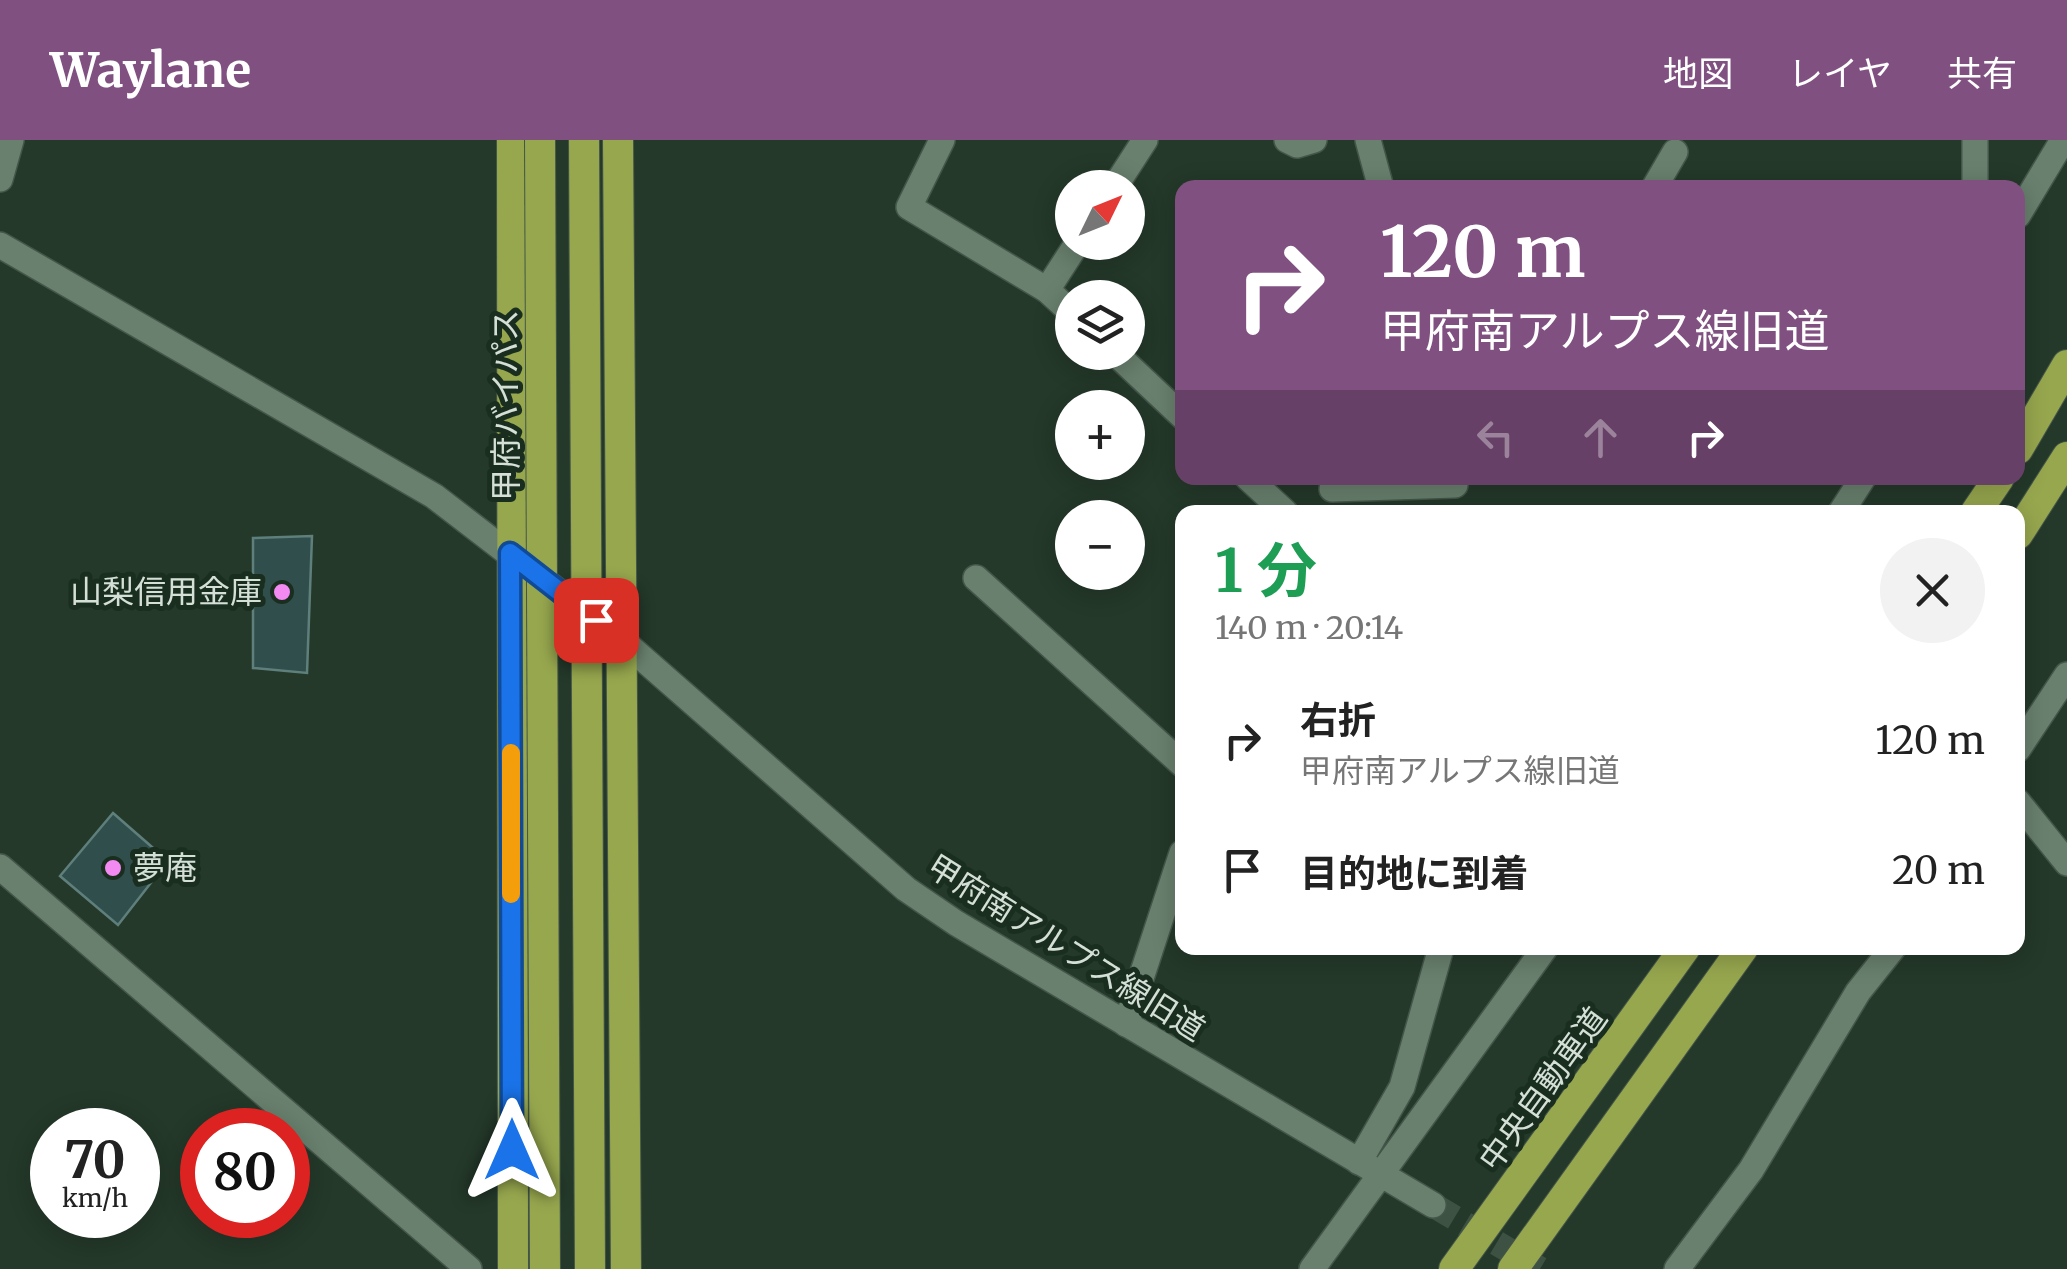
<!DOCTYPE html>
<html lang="ja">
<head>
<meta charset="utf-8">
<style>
	body { margin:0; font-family:Merriweather,"Noto Sans JP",serif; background:#f2f2f2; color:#222; height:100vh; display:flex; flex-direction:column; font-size:38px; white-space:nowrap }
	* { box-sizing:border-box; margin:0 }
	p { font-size:32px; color:#767676 }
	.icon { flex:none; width:55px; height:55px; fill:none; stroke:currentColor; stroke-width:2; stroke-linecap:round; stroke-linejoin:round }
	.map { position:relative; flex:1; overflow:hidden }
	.panel { position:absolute; left:1175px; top:365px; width:850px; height:450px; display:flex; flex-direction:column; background:#fff; border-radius:20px; box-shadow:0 5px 25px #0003 }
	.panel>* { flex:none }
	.hud { position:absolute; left:1175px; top:40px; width:850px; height:305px; border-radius:20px; box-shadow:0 5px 25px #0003; background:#805180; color:#fff; overflow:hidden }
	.needle { width:65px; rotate:47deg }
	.fabs { position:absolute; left:1055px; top:30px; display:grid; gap:20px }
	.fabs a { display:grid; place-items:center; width:90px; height:90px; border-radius:50%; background:#fff; box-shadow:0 5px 25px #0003; font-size:50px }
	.speed { position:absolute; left:30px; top:968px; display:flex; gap:20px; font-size:50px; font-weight:700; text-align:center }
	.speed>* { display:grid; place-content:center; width:130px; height:130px; border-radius:50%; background:#fff; box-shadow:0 5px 25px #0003; line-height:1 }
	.speed small { font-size:25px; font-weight:400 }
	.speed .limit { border:15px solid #d22; background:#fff; color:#111 }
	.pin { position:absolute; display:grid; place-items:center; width:85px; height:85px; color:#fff; margin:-42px; border-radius:20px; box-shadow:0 5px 15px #0006 }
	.me { position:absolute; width:110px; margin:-55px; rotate:0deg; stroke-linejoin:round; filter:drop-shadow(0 0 8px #0008) }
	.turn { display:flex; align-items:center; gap:35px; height:210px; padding:0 40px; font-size:45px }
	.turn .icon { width:130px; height:130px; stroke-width:2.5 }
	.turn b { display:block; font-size:70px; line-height:85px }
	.lanes { display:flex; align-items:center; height:95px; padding:0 40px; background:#0003; justify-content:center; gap:50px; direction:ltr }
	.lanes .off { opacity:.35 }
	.round { display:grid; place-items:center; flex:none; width:105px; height:105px; border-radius:52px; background:#f2f2f2 }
	.overview { display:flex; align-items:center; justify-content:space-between; height:170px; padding:0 40px }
	h1 { font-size:60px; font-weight:700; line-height:75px; color:#1e9e55 }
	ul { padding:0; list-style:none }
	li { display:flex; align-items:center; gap:30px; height:130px; padding:0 40px }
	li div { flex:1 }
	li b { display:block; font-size:38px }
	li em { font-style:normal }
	header { display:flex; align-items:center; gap:60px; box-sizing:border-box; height:140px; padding:0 50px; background:#805180; color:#fff }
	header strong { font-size:48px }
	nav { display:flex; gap:55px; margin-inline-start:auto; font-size:35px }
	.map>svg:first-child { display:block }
	.building { fill:#304f4c; stroke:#5f7f7c; stroke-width:2.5 }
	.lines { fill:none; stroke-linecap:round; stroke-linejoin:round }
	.minor-tunnel { stroke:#3e5244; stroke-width:25; stroke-dasharray:25 12; stroke-linecap:butt }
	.minor-casing { stroke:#445649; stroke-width:28 }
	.highway-casing { stroke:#445649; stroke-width:32 }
	.minor { stroke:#69806e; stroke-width:25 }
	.highway { stroke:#97a74e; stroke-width:30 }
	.highway-bridge-casing { stroke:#445649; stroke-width:32; stroke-linecap:butt }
	.highway-bridge { stroke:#97a74e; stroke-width:30 }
	.route-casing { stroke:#114b97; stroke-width:25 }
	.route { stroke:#1a73e8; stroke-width:18 }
	.slow { stroke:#f59e0b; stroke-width:18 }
	.poi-dot { fill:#f28af2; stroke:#1a2e20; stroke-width:4 }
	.labels { text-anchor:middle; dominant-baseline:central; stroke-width:10; stroke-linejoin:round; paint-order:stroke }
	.street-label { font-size:32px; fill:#d4e0d6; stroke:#1a2e20 }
	.poi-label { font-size:32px; fill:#d4e0d6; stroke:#1a2e20; text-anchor:end }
</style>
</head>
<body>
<header>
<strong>Waylane</strong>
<nav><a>地図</a><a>レイヤ</a><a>共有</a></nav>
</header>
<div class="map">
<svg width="2067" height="1129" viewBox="0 0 2067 1129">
	<rect width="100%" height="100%" fill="#24392a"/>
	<g class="building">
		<polygon points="312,396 307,533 253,528 253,398"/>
		<polygon points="113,673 168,721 118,785 60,736"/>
	</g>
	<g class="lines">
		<polyline class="minor-tunnel" points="1433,1065 1540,1129"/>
		<defs>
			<g id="minor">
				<polyline points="942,0 909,67 1047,150"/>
				<polyline points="1287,0 1297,5 1314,0"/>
				<polyline points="1368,0 1381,48"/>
				<polyline points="0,39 11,0"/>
				<polyline points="1114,48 1145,0"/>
				<polyline points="1654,48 1675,12"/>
				<polyline points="1975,48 1975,0"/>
				<polyline points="2018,75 2063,0"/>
				<polyline points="0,105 434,356 624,502 906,749 956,783 1433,1065"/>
				<polyline points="1072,173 1047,150 1078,102"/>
				<polyline points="1114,212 1182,276"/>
				<polyline points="1248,338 1285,372"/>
				<polyline points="1332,349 1455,345 1455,338"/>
				<polyline points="1841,372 1863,338"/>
				<polyline points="976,438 1182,624"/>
				<polyline points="2018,609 2067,535"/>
				<polyline points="2018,662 2067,723"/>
				<polyline points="0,727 469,1129"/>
				<polyline points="1126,884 1182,713"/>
				<polyline points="1359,1022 1402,947 1441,808"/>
				<polyline points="1312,1129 1545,808"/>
				<polyline points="1677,1129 1751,1030 1858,852 1893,808"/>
			</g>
			<g id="highway">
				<polyline points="512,0 513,1129"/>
				<polyline points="618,0 626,1129"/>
				<polyline points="2018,309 2067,225"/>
				<polyline points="1976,372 1999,338"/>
				<polyline points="2018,394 2067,317"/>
				<polyline points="1454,1129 1685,808"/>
				<polyline points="1513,1129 1743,808"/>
			</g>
		</defs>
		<use href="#minor" class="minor-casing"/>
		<use href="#highway" class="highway-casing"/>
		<use href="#minor" class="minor"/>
		<use href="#highway" class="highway"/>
		<defs>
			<g id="highway-bridge">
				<polyline points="540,0 545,1129"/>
				<polyline points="584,0 590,1129"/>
			</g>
		</defs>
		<use href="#highway-bridge" class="highway-bridge-casing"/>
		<use href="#highway-bridge" class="highway-bridge"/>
	</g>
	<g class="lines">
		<defs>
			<polyline id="route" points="512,1010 510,413 596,480"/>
		</defs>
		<use href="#route" class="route-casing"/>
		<use href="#route" class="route"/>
		<polyline class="slow" points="511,613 511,754"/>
	</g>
	<g class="poi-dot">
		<circle cx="282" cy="452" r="10"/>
		<circle cx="113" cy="728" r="10"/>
	</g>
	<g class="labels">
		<g class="street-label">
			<text transform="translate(506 265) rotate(-90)">甲府バイパス</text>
			<text transform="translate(1066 808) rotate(32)">甲府南アルプス線旧道</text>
			<text transform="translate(1543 949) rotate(-54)">中央自動車道</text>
		</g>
		<g class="poi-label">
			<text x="262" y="452">山梨信用金庫</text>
			<text x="133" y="728" text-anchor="start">夢庵</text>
		</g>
	</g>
</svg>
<div class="fabs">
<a><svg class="needle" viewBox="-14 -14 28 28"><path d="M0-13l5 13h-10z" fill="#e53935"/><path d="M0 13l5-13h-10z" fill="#767676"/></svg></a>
<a><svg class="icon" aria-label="layers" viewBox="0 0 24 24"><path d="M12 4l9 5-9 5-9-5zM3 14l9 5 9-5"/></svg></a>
<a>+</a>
<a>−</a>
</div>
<div class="speed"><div>70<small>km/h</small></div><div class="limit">80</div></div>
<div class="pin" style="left:596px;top:480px;background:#d93025"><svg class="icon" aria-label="arrive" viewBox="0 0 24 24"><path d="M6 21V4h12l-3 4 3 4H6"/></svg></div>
<svg class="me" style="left:512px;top:1010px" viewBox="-20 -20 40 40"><path d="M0-17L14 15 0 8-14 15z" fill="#1a73e8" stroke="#fff" stroke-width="4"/></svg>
<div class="hud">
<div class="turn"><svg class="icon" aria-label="right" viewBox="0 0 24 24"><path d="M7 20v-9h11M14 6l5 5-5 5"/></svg><div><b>120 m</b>甲府南アルプス線旧道</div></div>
<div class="lanes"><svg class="icon off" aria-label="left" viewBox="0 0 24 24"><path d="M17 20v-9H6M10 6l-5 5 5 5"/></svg><svg class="icon off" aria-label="ahead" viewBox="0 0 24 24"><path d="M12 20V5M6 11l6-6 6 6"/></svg><svg class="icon" aria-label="right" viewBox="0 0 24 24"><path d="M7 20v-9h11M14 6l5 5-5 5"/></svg></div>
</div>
<section class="panel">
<div class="overview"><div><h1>1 分</h1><p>140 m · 20:14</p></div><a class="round"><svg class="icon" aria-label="close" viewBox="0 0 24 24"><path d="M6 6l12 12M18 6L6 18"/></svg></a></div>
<ul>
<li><svg class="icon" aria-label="right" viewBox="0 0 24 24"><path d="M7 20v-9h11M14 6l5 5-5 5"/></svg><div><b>右折</b><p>甲府南アルプス線旧道</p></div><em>120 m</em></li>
<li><svg class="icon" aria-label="arrive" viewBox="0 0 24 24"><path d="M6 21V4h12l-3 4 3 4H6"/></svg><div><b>目的地に到着</b></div><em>20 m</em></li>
</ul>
</section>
</div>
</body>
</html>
